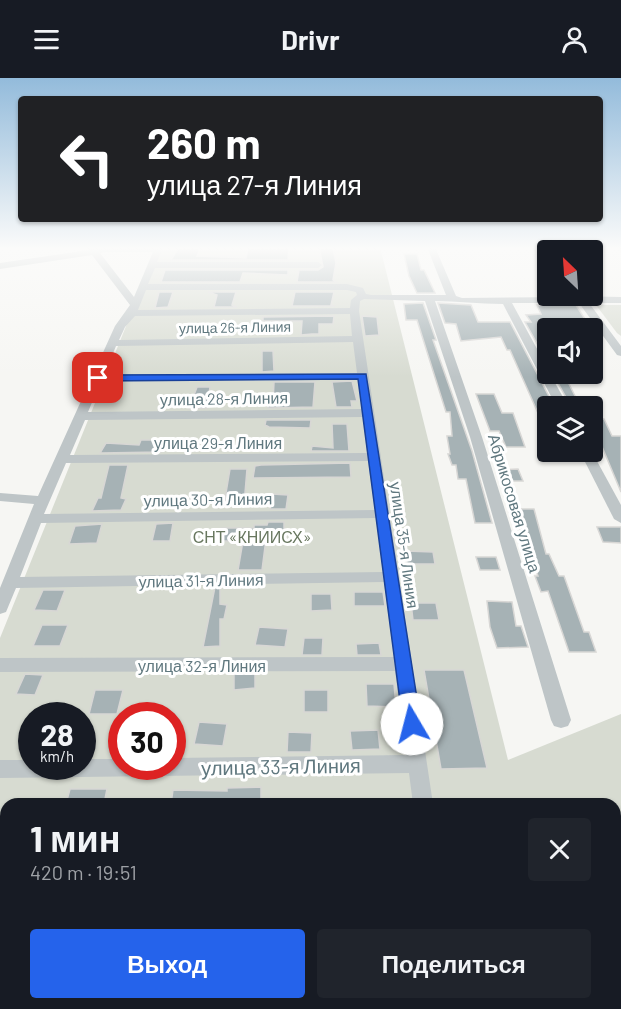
<!DOCTYPE html>
<html lang="ru">
<head>
<meta charset="utf-8">
<style>
	body { margin:0; font-family:Barlow,sans-serif; background:#20242c; color:#f1f3f6; height:100vh; display:flex; flex-direction:column; font-size:22px; white-space:nowrap }
	* { box-sizing:border-box; margin:0 }
	p { font-size:20px; color:#9ea1a6 }
	.icon { flex:none; width:33px; height:33px; fill:none; stroke:currentColor; stroke-width:2; stroke-linecap:round; stroke-linejoin:round }
	.map { position:relative; flex:1; overflow:hidden }
	.details { position:absolute; left:0px; top:720px; width:621px; height:212px; display:flex; flex-direction:column; background:#171b24; border-radius:18px 18px 0 0; box-shadow:0 2px 4px #0004 }
	.details>* { flex:none }
	.guide { position:absolute; left:18px; top:18px; width:585px; height:126px; border-radius:6px; box-shadow:0 2px 4px #0004; background:#202124; color:#fff; overflow:hidden }
	.needle { width:39px; rotate:335deg }
	.fabs { position:absolute; left:537px; top:162px; display:grid; gap:12px }
	.fabs a { display:grid; place-items:center; width:66px; height:66px; border-radius:6px; background:#171b24; box-shadow:0 2px 4px #0004; font-size:30px }
	.speed { position:absolute; left:18px; top:624px; display:flex; gap:12px; font-size:30px; font-weight:700; text-align:center }
	.speed>* { display:grid; place-content:center; width:78px; height:78px; border-radius:50%; background:#171b24; box-shadow:0 2px 4px #0004; line-height:1 }
	.speed small { font-size:15px; font-weight:400 }
	.speed .limit { border:9px solid #d22; background:#fff; color:#111 }
	.pin { position:absolute; display:grid; place-items:center; width:51px; height:51px; color:#fff; margin:-26px; border-radius:12px; box-shadow:0 3px 9px #0006 }
	.me { position:absolute; width:66px; margin:-33px; rotate:352deg; stroke-linejoin:round; filter:drop-shadow(0 0 4px #0008) }
	.turn { display:flex; align-items:center; gap:21px; height:126px; padding:0 30px; font-size:27px }
	.turn .icon { width:78px; height:78px; stroke-width:2.5 }
	.turn b { display:block; font-size:42px; line-height:51px }
	.round { display:grid; place-items:center; flex:none; width:63px; height:63px; border-radius:6px; background:#20242c }
	.head { display:flex; align-items:center; justify-content:space-between; height:102px; padding:0 30px }
	h1 { font-size:36px; font-weight:700; line-height:45px }
	.action { display:flex; gap:12px; margin-top:auto; padding:12px 30px }
	.action a { flex:1; height:69px; border-radius:6px; background:#2563eb; color:#fff; font-size:24px; font-weight:700; line-height:69px; text-align:center }
	.action a+a { background:#20242c; color:#f1f3f6 }
	header { display:flex; justify-content:space-between; align-items:center; height:78px; padding:0 30px; background:#171b24; font-size:27px; font-weight:700 }
	.map>svg:first-child { display:block }
	.green { fill:#d7dbd1; fill-rule:evenodd }
	.building { fill:#a6b2b5; stroke:#d8d7d5; stroke-width:1.5 }
	.lines { fill:none; stroke-linecap:round; stroke-linejoin:round }
	.minor { fill:#bec5c7; fill-rule:evenodd }
	.route { fill:#2563eb; stroke:#184099; stroke-width:1.5 }
	.labels { text-anchor:middle; dominant-baseline:central; stroke-width:6; stroke-linejoin:round; paint-order:stroke }
	.far-street-label { font-size:14px; fill:#60787f; stroke:#fff }
	.street-label { font-size:16px; fill:#60787f; stroke:#fff }
	.park-label { font-size:16px; fill:#68775f; stroke:#fff }
	.near-street-label { font-size:20px; fill:#60787f; stroke:#fff }
</style>
</head>
<body>
<header><svg class="icon" aria-label="menu" viewBox="0 0 24 24"><path d="M4 6h16M4 12h16M4 18h16"/></svg>Drivr<svg class="icon" aria-label="person" viewBox="0 0 24 24"><circle cx="12" cy="8" r="4"/><path d="M4 21q1-7 8-7t8 7"/></svg></header>
<div class="map">
<svg width="621" height="931" viewBox="0 0 621 931">
	<rect width="100%" height="100%" fill="#f6f6f3"/>
	<g class="green">
		<path d="M158 169H380L508 682 621 636V927L616 931H0V560ZM32 638H82V688H32ZM122 638H172V688H122ZM6 726H615V926H6Z"/>
		<polygon points="596,227 621,227 621,258 617,255"/>
	</g>
	<g class="building">
		<polygon points="179,169 201,169 197,178 246,180 248,169 289,169 288,182 171,182"/>
		<polygon points="319,169 333,169 336,185 333,202 336,204 297,204 299,192 318,192 323,189"/>
		<polygon points="404,176 417,176 421,192 424,192 435,215 417,215 409,198"/>
		<polygon points="165,192 288,192 288,197 243,195 240,204 161,204"/>
		<polygon points="159,214 173,214 168,229 155,230"/>
		<polygon points="208,214 236,214 232,227 237,229 214,229 217,217"/>
		<polygon points="295,214 334,214 331,227 335,228 292,228"/>
		<polygon points="423,225 436,262 433,262 472,373 492,445 475,445 466,401 458,401 456,387 452,387 448,376 450,376 447,358 452,358 450,334 446,334 417,242 406,242 404,226"/>
		<polygon points="438,225 471,227 478,244 510,244 554,328 548,328 548,335 538,335 510,272 507,272 501,259 461,263 456,246 445,245"/>
		<polygon points="537,227 576,227 590,249 548,250 548,285 525,244 531,244 526,237 541,236"/>
		<polygon points="334,238 333,246 319,246 319,256 312,256 301,257 302,243 263,243 263,239"/>
		<polygon points="362,238 377,239 379,257 365,258"/>
		<polygon points="262,273 273,273 274,293 262,294"/>
		<polygon points="554,298 565,298 577,322 567,321"/>
		<polygon points="352,303 357,323 351,323 352,329 336,329 332,304"/>
		<polygon points="274,304 315,304 313,329 268,330 268,325 273,325"/>
		<polygon points="197,309 210,309 207,330 189,331"/>
		<polygon points="476,316 494,316 502,335 513,335 525,369 506,369 499,353 490,353"/>
		<polygon points="592,340 604,341 612,358 621,358 621,414 600,364 592,354"/>
		<polygon points="266,342 311,342 310,350 269,349 265,347"/>
		<polygon points="332,346 347,346 349,373 311,373 312,368 333,370"/>
		<polygon points="141,362 160,362 161,374 100,375 106,365 139,367"/>
		<polygon points="350,385 351,399 253,400 255,388 261,387"/>
		<polygon points="109,387 128,387 121,420 126,421 121,432 92,433 98,420 101,420"/>
		<polygon points="230,391 247,391 244,427 224,427"/>
		<polygon points="518,391 523,403 504,403 500,392"/>
		<polygon points="272,416 288,417 286,431 270,431"/>
		<polygon points="512,431 534,431 546,476 549,476 559,498 564,498 584,554 589,554 596,574 569,574 548,513 541,514 535,498 538,498"/>
		<polygon points="268,444 284,444 284,460 266,461 262,492 238,492 243,463 219,463 221,450 254,450 254,447 267,447"/>
		<polygon points="173,445 170,463 152,463 156,446"/>
		<polygon points="102,446 97,465 69,466 75,448"/>
		<polygon points="597,449 621,449 621,465 603,464"/>
		<polygon points="406,473 433,474 435,486 407,486"/>
		<polygon points="476,479 496,479 500,492 480,492"/>
		<polygon points="215,509 220,509 220,526 227,527 224,541 220,541 220,568 203,569"/>
		<polygon points="43,512 65,512 57,533 34,532"/>
		<polygon points="354,514 383,514 385,528 354,528"/>
		<polygon points="311,516 331,516 332,532 311,533"/>
		<polygon points="487,523 512,524 516,548 521,548 528,569 497,570 490,549"/>
		<polygon points="411,525 436,525 439,542 413,542"/>
		<polygon points="42,547 68,547 60,568 33,568"/>
		<polygon points="259,549 288,551 285,569 255,567"/>
		<polygon points="304,560 323,560 322,577 302,577"/>
		<polygon points="379,565 381,577 357,577 356,566"/>
		<polygon points="424,592 464,592 487,690 441,691"/>
		<polygon points="25,596 43,597 35,617 16,616"/>
		<polygon points="234,596 255,596 255,610 234,612"/>
		<polygon points="366,606 394,606 396,629 367,628"/>
		<polygon points="95,612 123,612 117,636 89,636"/>
		<rect x="304" y="612" width="24" height="22"/>
		<polygon points="199,644 227,646 223,668 194,666"/>
		<polygon points="378,652 380,671 352,672 350,653"/>
		<polygon points="288,654 312,655 311,674 287,674"/>
		<polygon points="261,709 261,726 171,726 173,712 227,713 227,710"/>
		<polygon points="70,711 107,711 104,726 66,726"/>
	</g>
	<g class="lines">
		<g class="minor">
			<path d="M87 169H95L97 171 163 169 157 184H318L322 187 318 190H155L148 206H347L363 210 366 216 371 217H446L427 169H435L456 218 462 220 575 219V218L621 219V225H589L621 268V278L617 277 579 225H512L548 291V296H550L568 328H556L503 226C479 226 457 223 435 223L482 359 571 642 568 648 561 650 554 648 551 642 470 359 425 223 364 221 360 223 359 233 433 726H413L409 695 0 700V682H32V688H82V681H122V688H172V680L406 677 395 593 0 594V580L394 579 384 504 16 510 6 534 0 536V510L34 426 0 423V415L38 418 115 248 130 227 92 177 0 191V185L89 172ZM153 174 134 219 100 175 106 174ZM146 212H347L356 214 357 217 351 222 350 230 138 232ZM350 236 352 258 119 262 125 249 135 238ZM353 264 357 295 104 297 116 268ZM358 301 362 331 88 334 101 303ZM363 339 367 375 70 377 85 342ZM368 383 375 432 44 436 66 385ZM376 440 383 494 20 499 41 445Z"/>
			<polygon points="539,169 547,169 550,172 548,172 548,177"/>
			<polygon points="614,169 621,169 621,174"/>
			<polygon points="580,374 592,374 621,427 621,445 614,441"/>
			<rect x="0" y="835" width="6" height="24"/>
		</g>
	</g>
	<linearGradient id="sky" x2="0" y2="1"><stop stop-color="#93bbdb"/><stop offset="0.57" stop-color="#fbfbfa"/><stop offset="1" stop-color="#fbfbfa" stop-opacity="0"/></linearGradient>
	<rect width="621" height="299" fill="url(#sky)"/>
	<polygon class="route" points="366,296 421,646 418,651 412,653 406,651 403,646 358,301 98,303 93,300 98,297"/>
	<g class="labels">
		<g class="far-street-label">
			<text transform="translate(235 249) rotate(-1)">улица 26-я Линия</text>
		</g>
		<g class="street-label">
			<text transform="translate(224 320) rotate(-1)">улица 28-я Линия</text>
			<text x="218" y="364">улица 29-я Линия</text>
			<text transform="translate(208 421) rotate(-1)">улица 30-я Линия</text>
			<text transform="translate(515 425) rotate(73)">Абрикосовая улица</text>
			<text transform="translate(405 467) rotate(82)">улица 35-я Линия</text>
			<text transform="translate(201 502) rotate(-1)">улица 31-я Линия</text>
			<text x="202" y="587">улица 32-я Линия</text>
		</g>
		<g class="park-label">
			<text x="252" y="458">СНТ «КНИИСХ»</text>
		</g>
		<g class="near-street-label">
			<text transform="translate(281 688) rotate(-1)">улица 33-я Линия</text>
		</g>
	</g>
</svg>
<div class="fabs">
<a><svg class="needle" viewBox="-14 -14 28 28"><path d="M0-13l5 13h-10z" fill="#e53935"/><path d="M0 13l5-13h-10z" fill="#9ea1a6"/></svg></a>
<a><svg class="icon" aria-label="sound" viewBox="0 0 24 24"><path d="M4 9h4l5-4v14l-5-4H4zM17 9q2 3 0 6"/></svg></a>
<a><svg class="icon" aria-label="layers" viewBox="0 0 24 24"><path d="M12 4l9 5-9 5-9-5zM3 14l9 5 9-5"/></svg></a>
</div>
<div class="speed"><div>28<small>km/h</small></div><div class="limit">30</div></div>
<div class="pin" style="left:98px;top:300px;background:#d93025"><svg class="icon" aria-label="arrive" viewBox="0 0 24 24"><path d="M6 21V4h12l-3 4 3 4H6"/></svg></div>
<svg class="me" style="left:412px;top:646px" viewBox="-20 -20 40 40"><circle r="19" fill="#fff"/><path d="M0-13L10 11 0 6-10 11z" fill="#2563eb"/></svg>
<div class="guide">
<div class="turn"><svg class="icon" aria-label="left" viewBox="0 0 24 24"><path d="M17 20v-9H6M10 6l-5 5 5 5"/></svg><div><b>260 m</b>улица 27-я Линия</div></div>
</div>
<section class="details">
<div class="head"><div><h1>1 мин</h1><p>420 m · 19:51</p></div><a class="round"><svg class="icon" aria-label="close" viewBox="0 0 24 24"><path d="M6 6l12 12M18 6L6 18"/></svg></a></div>
<div class="action"><a>Выход</a><a>Поделиться</a></div>
</section>
</div>
</body>
</html>
